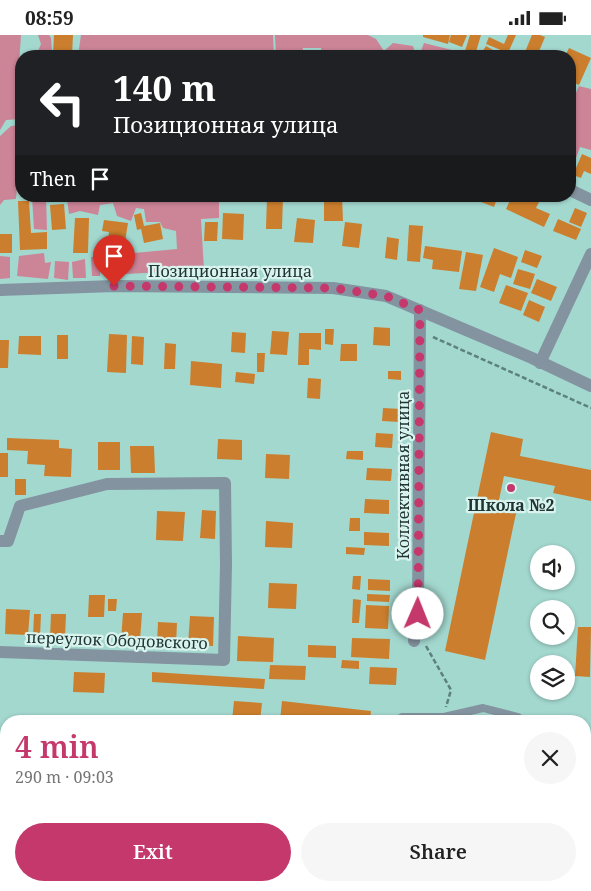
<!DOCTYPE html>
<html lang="en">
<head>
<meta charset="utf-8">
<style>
	body { margin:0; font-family:"Noto Serif",serif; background:#f6f6f6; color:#222; height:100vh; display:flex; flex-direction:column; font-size:19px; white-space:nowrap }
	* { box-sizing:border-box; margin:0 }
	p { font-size:16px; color:#767676 }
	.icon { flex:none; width:28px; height:28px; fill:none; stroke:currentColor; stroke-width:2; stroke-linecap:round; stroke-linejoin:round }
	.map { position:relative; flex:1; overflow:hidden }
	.details { position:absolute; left:0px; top:680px; width:591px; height:176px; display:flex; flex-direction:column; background:#fff; border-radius:20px 20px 0 0; box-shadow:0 1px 4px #0004 }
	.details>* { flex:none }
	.hud { position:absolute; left:15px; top:15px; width:561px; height:152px; border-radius:20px; box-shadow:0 1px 4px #0004; background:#202124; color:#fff; overflow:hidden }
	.tools { position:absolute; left:530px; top:510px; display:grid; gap:10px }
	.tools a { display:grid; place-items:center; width:45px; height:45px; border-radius:50%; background:#fff; box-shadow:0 1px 4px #0004; font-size:25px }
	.pin { position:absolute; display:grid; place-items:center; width:42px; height:42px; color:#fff; margin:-51px -21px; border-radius:50% 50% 50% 0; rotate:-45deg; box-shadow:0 0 5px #0007 }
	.pin .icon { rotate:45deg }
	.me { position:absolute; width:55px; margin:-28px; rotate:1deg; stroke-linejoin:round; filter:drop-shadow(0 0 4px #0008) }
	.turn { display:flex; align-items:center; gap:18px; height:105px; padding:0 15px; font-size:22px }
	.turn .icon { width:65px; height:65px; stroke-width:2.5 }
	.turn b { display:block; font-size:35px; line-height:42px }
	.then { display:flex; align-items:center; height:48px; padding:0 15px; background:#0003; gap:10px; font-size:19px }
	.round { display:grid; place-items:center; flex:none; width:52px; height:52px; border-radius:26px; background:#f6f6f6 }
	.overview { display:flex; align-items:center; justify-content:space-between; height:85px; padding:0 15px }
	h1 { font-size:30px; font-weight:600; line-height:38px; color:#c4386c }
	.cta { display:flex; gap:10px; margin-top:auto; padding:10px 15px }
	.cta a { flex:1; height:58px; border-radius:30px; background:#c4386c; color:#fff; font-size:20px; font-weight:600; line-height:58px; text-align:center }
	.cta a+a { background:#f6f6f6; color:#222 }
	.status { display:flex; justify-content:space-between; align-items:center; height:35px; padding:0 25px; background:#fff; direction:ltr }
	.status svg { height:14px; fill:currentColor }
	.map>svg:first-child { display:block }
	.green { fill:#cc8497 }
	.building { fill:#cb7e2d }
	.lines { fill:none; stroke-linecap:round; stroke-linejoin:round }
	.path { stroke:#5d817b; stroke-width:2.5; stroke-dasharray:5 2.5; stroke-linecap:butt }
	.service { stroke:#8493a0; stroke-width:8 }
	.minor { stroke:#8493a0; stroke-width:12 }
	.tertiary { stroke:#8493a0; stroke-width:12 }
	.route { stroke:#c4386c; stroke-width:9; stroke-dasharray:0 16.2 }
	.poi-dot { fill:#c4386c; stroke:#d9f3ee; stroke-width:2 }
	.labels { text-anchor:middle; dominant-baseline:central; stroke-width:4.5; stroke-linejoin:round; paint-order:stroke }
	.street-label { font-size:16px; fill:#203532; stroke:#d9f3ee }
	.poi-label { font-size:16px; font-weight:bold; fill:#203532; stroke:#d9f3ee }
</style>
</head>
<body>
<div class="status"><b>08:59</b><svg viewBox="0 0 49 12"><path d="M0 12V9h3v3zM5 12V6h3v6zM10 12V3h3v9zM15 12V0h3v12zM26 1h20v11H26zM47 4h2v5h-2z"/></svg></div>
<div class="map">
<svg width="591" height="856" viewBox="0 0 591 856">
	<rect width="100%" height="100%" fill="#a3d8cf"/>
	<g class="green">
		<polygon points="0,0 21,0 17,59 18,79 21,81 21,84 6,85 0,95"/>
		<polygon points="38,0 49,0 51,3 52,17 38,16 41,9"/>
		<polygon points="81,0 273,0 274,21 78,21"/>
		<polygon points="275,0 368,0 376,4 384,16 393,8 413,11 416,21 322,21 321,13 303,13 302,21 276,21"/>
		<polygon points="424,8 460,17 458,21 419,21"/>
		<polygon points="579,51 591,54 591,115 580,112 573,131 570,143 570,71"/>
		<polygon points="21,90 21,143 18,142 16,164 4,165 0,170 0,101 11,91"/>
		<polygon points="22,161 46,161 47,195 34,194 32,162"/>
		<polygon points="49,161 219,161 219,183 201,184 204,235 106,240 101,226 100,241 92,241 91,222 177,214 176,196 163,193 160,187 146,187 144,174 136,173 131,186 117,181 113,168 100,170 98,180 80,176 69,179 67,164"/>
		<polygon points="44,218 45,228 51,227 48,244 17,241 19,221"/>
		<polygon points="0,221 10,222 10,243 0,244"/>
		<polygon points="85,224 86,243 73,243 72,227"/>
		<polygon points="55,226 69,227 68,245 54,243"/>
	</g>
	<g class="building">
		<polygon points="54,0 73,0 72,20 53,19"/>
		<polygon points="423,0 450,0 448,9 423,2"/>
		<polygon points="451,0 467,0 462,12 449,7"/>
		<polygon points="470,0 481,0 475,20 465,16"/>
		<polygon points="508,0 516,0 508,18 486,9 489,2 504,9"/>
		<polygon points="532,0 540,0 545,2 537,21 525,17"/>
		<polygon points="486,11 502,20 501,21 480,20"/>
		<polygon points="569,13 591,23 579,50 570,46 570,21 565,21"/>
		<polygon points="547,15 559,21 544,21"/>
		<polygon points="319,16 319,21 306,21 305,17"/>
		<polygon points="582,119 591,123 591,139 584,136 581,143 573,140"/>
		<polygon points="267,161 283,161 282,194 266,194"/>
		<polygon points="324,161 342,161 343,186 324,186"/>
		<polygon points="478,161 498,161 494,172 476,165"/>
		<polygon points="512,161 542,161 536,173 550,179 544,192 506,174"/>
		<polygon points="18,166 29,166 31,198 47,197 47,214 20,215"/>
		<polygon points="64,169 66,194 52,195 50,170"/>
		<polygon points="575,173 587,178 581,192 569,187"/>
		<polygon points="141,178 144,191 160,188 163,204 144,208 141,194 137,195 134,180"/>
		<polygon points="223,178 244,179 243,205 222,204"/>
		<polygon points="75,183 89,183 88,218 73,218"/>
		<polygon points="297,183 315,185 313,208 294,207"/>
		<polygon points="558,184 581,194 576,205 553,196"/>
		<polygon points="104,185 128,188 124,213 107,211 109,197 102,196"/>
		<polygon points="205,187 218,187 217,206 204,206"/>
		<polygon points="345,187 362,189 359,213 342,211"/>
		<polygon points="409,190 423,191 420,227 407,226"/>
		<rect x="0" y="199" width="12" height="19"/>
		<polygon points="387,202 399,204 397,225 385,223"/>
		<polygon points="425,211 462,216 459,237 432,234 433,225 423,223"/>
		<polygon points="494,213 518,222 511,243 500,239 494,257 480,252"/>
		<polygon points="525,215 542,221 537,233 521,227"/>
		<polygon points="466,217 483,220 476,256 459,254"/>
		<polygon points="518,234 535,239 530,254 513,249"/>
		<polygon points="537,244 557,252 551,266 531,258"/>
		<polygon points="506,250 528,258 521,276 499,268"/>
		<polygon points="529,265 545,272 539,287 523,280"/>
		<polygon points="374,292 390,293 390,311 373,310"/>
		<polygon points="325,294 334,294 333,310 325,309"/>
		<polygon points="272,296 289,297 287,320 270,319"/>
		<polygon points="232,297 246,298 245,318 231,317"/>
		<polygon points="299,298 321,298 321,315 309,314 309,330 298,330"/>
		<polygon points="109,299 127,300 126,338 107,337"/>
		<rect x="57" y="300" width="11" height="24"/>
		<polygon points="19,301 41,301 41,320 18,319"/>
		<polygon points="132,301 144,302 143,330 131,329"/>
		<polygon points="0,305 9,305 8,333 0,333"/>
		<polygon points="165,308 176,309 175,334 164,334"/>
		<polygon points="341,309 357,309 357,326 340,326"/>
		<polygon points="257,318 265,318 264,337 257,337"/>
		<polygon points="191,326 222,329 221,353 190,350"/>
		<polygon points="388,336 401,336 401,345 388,344"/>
		<polygon points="236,337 255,339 254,349 235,347"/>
		<polygon points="308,343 321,344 320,364 307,363"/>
		<polygon points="383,373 401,374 400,387 382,386"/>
		<polygon points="491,397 523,404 520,421 591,435 591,466 553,458 555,451 504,441 499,465 518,469 485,625 445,616"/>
		<polygon points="376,398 393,399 392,413 375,412"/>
		<polygon points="7,403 59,405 59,413 72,414 71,442 44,441 45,430 27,429 28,416 7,415"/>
		<polygon points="218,404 242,405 242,425 217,424"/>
		<rect x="98" y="407" width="22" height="28"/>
		<polygon points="130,411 154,411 155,438 131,438"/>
		<polygon points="347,416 363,416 363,425 346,424"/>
		<rect x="0" y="418" width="8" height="24"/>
		<polygon points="266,419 290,420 289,444 265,443"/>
		<polygon points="367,433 392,434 391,446 366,445"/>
		<rect x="15" y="444" width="11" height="16"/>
		<polygon points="365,464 389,465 389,479 364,478"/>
		<polygon points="202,475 216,476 215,504 200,503"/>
		<polygon points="157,476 185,477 183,506 156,505"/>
		<polygon points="350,483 360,483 360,496 349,496"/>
		<polygon points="266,486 293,488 292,513 265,512"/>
		<polygon points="364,497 389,498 389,511 364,510"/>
		<polygon points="346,512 365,513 364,520 346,519"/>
		<polygon points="353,541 361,541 360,555 352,554"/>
		<polygon points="368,544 390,545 390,556 368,555"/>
		<polygon points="269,548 297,549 296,574 268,573"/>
		<polygon points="367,559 390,560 389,567 367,566"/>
		<polygon points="89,560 105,560 104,582 88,582"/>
		<polygon points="108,564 117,564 116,576 108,576"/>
		<polygon points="353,564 361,565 359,588 352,588"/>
		<polygon points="366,570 389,571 388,594 365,593"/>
		<polygon points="6,574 30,575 28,600 5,599"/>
		<polygon points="123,578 142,578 140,605 121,605"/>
		<polygon points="34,579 41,579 40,602 33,602"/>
		<polygon points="51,579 66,579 65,603 50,603"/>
		<polygon points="190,581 214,582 213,611 188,610"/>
		<polygon points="158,587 177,588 176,609 157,608"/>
		<polygon points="578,592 591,592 590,642 575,641"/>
		<polygon points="238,601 274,603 273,627 237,626"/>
		<polygon points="352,603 390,604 389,624 351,622"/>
		<polygon points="308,610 336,611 336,623 308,622"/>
		<polygon points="342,625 359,626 359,634 341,633"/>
		<polygon points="270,630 306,631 305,645 269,644"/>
		<polygon points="370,632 397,633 396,650 369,649"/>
		<polygon points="74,637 105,638 104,658 73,657"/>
		<polygon points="152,637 265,644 264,654 152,647"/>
		<polygon points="234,666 262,668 260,686 232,686"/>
		<polygon points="282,666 371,676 370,686 280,686"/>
		<polygon points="4,775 6,775 6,796 3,796"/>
	</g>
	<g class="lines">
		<g class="path">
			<polyline points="433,302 591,373"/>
			<polyline points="426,611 451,655 446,672"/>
		</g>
		<g class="service">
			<polyline points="444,682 483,673 518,682 518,686"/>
			<polyline points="51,685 84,686"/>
			<polyline points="396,686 402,682 444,682 443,686"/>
			<polyline points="518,850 518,856"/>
			<polyline points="430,856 431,850"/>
		</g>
		<g class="minor">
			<polyline points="570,155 591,165"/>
			<polyline points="0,506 8,506 20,471 107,449 225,448 226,529 224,625 0,617"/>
			<polyline points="414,606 418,579 420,275"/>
			<polyline points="0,821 6,821"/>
			<polyline points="341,850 415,856"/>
		</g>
		<g class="tertiary">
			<polyline points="0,255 114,251 333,253 386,261 532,323 591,351"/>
			<polyline points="540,328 591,219"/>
		</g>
	</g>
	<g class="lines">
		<polyline class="route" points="114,251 333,253 386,261 420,275 418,579"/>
	</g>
	<circle class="poi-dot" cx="511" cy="453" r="5"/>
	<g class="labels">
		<g class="street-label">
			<text x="230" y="236">Позиционная улица</text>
			<text transform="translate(403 440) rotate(-90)">Коллективная улица</text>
			<text transform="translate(117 605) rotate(2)">переулок Ободовского</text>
		</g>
		<g class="poi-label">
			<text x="511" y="470">Школа №2</text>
		</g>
	</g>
</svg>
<div class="tools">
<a><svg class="icon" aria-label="sound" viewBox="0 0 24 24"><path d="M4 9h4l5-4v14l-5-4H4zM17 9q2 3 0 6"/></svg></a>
<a><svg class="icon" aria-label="search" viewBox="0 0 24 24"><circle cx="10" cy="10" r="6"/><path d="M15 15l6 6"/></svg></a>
<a><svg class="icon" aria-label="layers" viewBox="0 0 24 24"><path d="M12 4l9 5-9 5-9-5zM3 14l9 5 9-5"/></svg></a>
</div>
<div class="pin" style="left:114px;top:251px;background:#d93025"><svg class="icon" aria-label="arrive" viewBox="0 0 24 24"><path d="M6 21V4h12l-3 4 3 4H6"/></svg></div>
<svg class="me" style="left:418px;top:579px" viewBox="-20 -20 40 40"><circle r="19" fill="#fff"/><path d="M0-13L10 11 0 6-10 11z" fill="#c4386c"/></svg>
<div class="hud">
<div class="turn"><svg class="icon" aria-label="left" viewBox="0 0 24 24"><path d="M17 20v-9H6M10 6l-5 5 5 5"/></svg><div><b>140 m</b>Позиционная улица</div></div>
<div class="then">Then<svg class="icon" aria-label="arrive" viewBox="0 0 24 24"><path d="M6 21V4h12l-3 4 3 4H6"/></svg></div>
</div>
<section class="details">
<div class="overview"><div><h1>4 min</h1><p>290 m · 09:03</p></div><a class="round"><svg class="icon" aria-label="close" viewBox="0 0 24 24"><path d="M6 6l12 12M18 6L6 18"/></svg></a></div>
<div class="cta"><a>Exit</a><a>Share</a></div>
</section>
</div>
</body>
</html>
